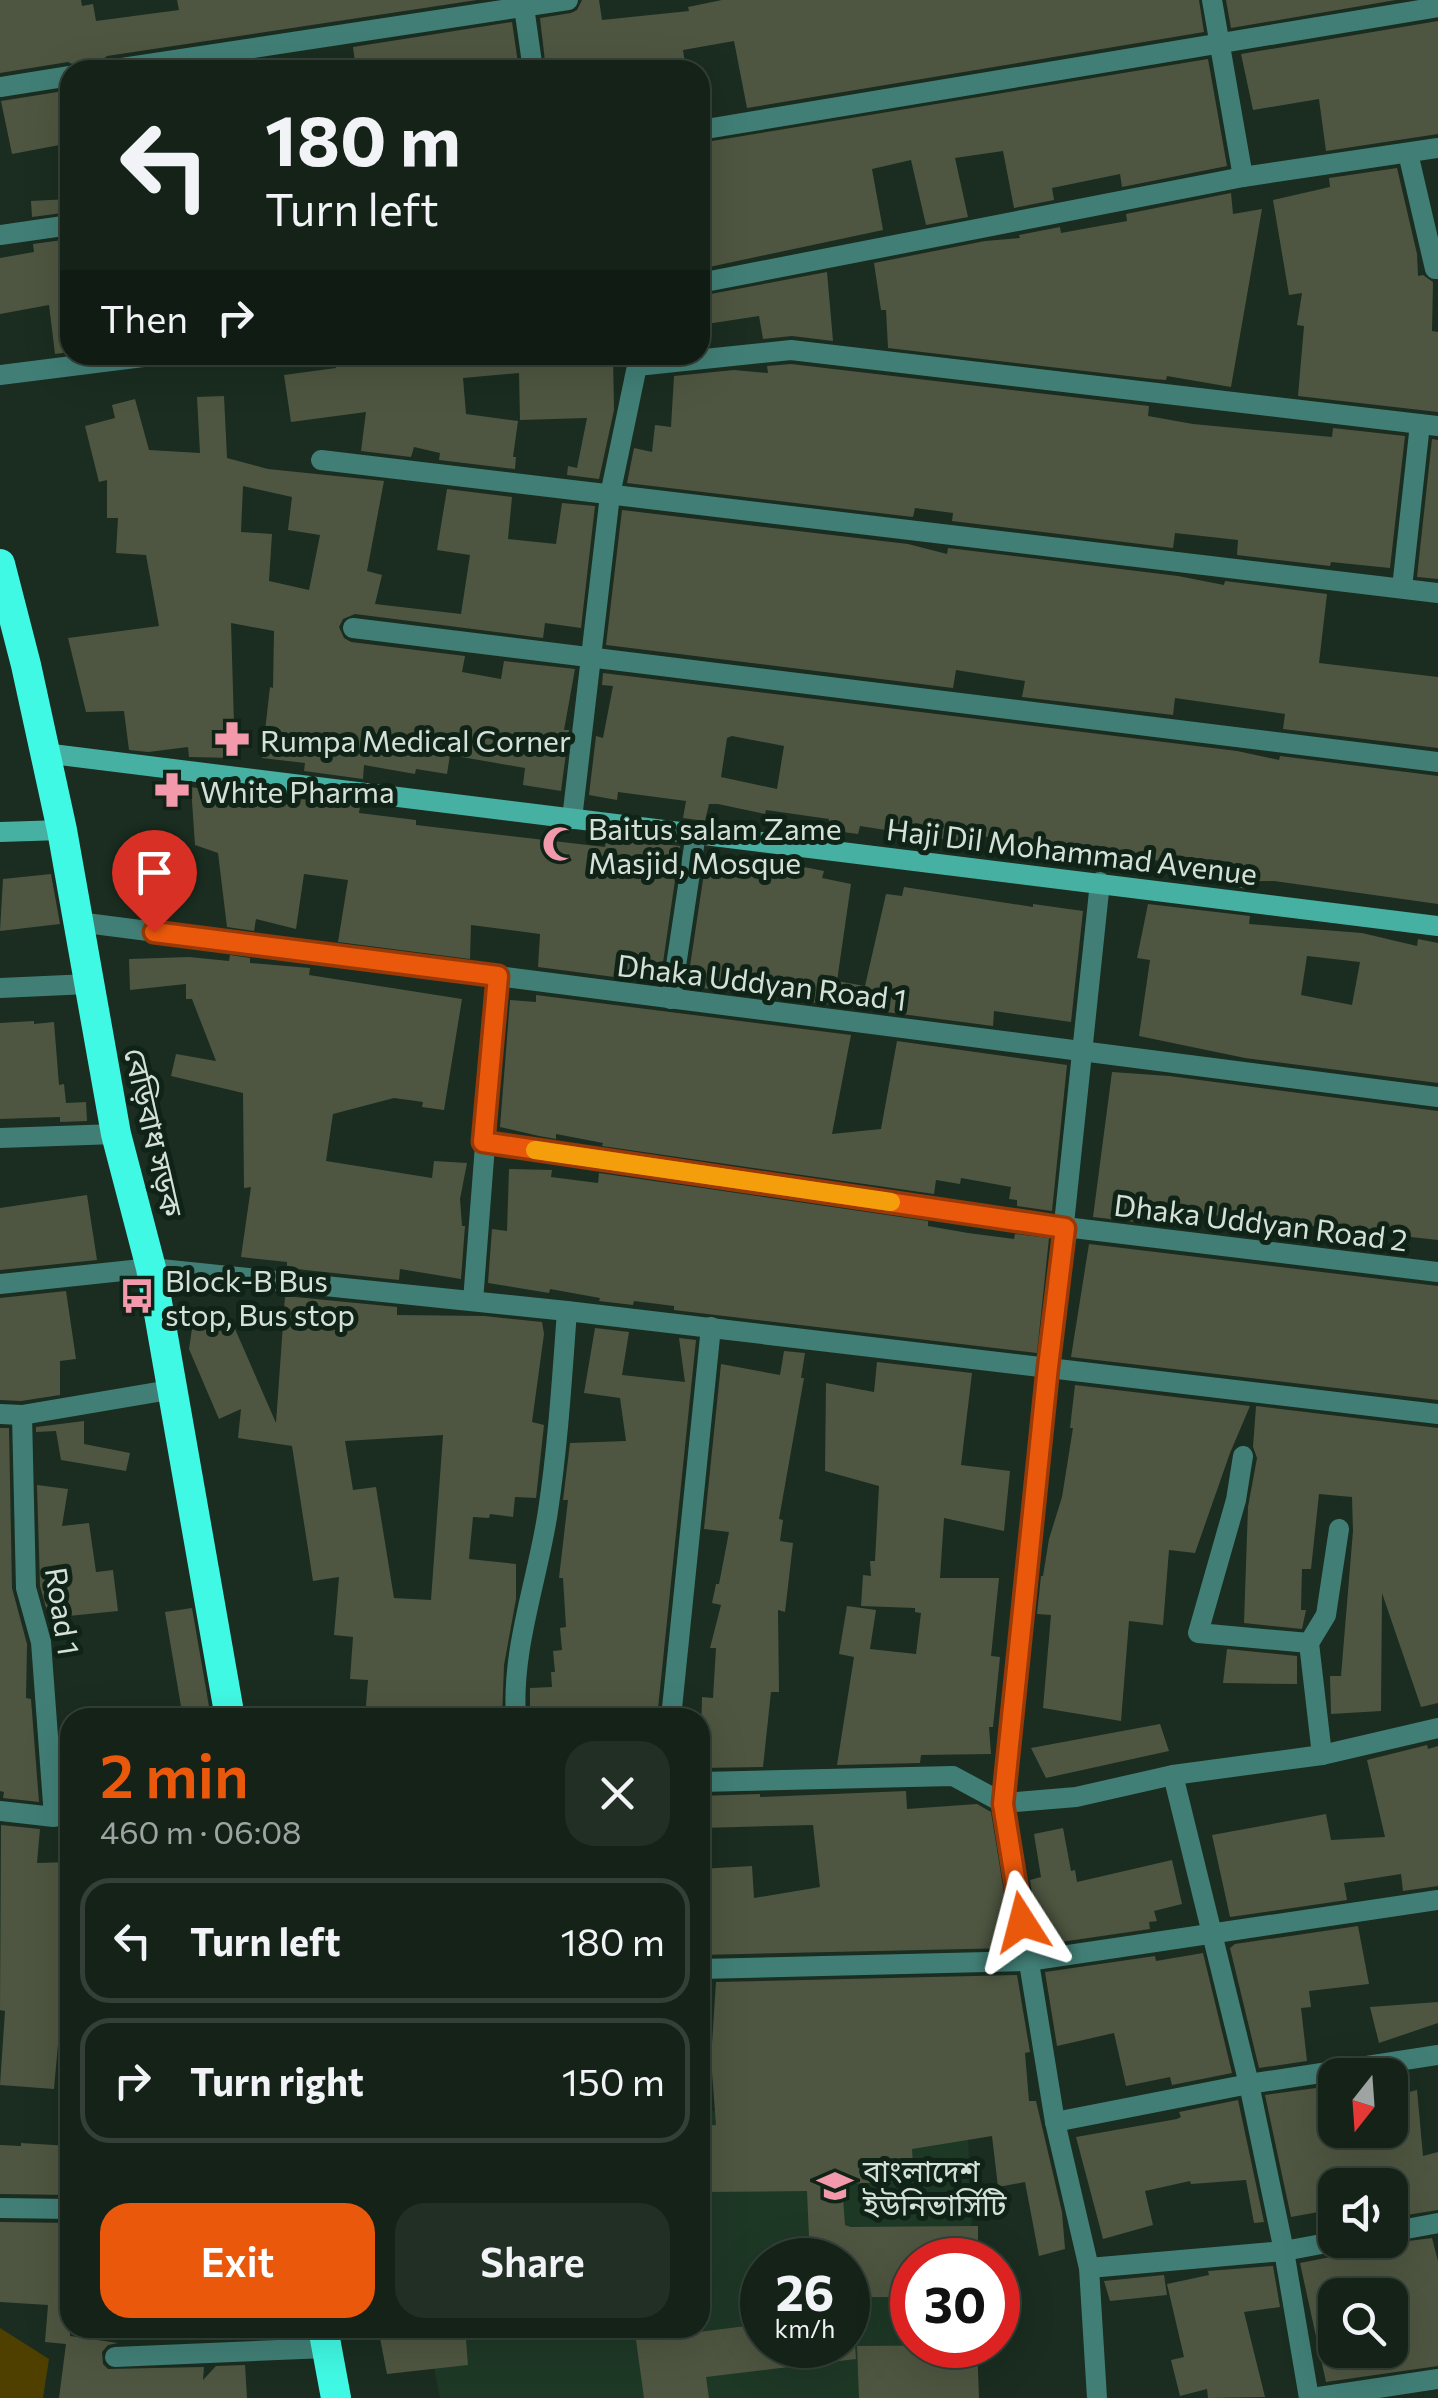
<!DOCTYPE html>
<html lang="en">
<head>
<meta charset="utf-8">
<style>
	body { margin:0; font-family:Commissioner,"Noto Sans Bengali",sans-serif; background:#212f25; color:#f1f3f6; height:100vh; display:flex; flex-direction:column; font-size:38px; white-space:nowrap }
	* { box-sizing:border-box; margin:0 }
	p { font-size:32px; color:#9da4a2 }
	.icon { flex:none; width:55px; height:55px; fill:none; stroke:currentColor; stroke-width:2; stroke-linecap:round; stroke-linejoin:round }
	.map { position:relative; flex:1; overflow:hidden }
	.sheet { position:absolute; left:60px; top:1708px; width:650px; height:630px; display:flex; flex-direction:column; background:#142218; border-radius:30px; box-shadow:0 10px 40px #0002,0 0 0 2px #333f37 }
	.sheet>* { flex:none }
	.banner { position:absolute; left:60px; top:60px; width:650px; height:305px; border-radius:30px; box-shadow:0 10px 40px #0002,0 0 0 2px #333f37; background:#142218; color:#f1f3f6; overflow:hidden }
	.needle { width:65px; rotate:197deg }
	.fabs { position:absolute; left:1318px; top:2058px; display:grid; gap:20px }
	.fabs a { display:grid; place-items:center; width:90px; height:90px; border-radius:20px; background:#142218; box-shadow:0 10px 40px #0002,0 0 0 2px #333f37; font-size:50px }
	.speed { position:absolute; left:740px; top:2238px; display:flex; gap:20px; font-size:50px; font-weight:700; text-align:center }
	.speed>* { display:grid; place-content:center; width:130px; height:130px; border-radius:50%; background:#142218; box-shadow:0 10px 40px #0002,0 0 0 2px #333f37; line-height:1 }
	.speed small { font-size:25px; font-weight:400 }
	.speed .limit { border:15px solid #d22; background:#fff; color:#111 }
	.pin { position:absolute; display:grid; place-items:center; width:85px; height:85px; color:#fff; margin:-102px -42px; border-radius:50% 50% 50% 0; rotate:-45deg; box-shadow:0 0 10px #0007 }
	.pin .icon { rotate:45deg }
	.me { position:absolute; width:110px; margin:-55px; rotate:351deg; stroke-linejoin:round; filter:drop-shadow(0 0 8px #0008) }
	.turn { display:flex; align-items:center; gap:35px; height:210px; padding:0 40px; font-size:45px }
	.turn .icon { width:130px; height:130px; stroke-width:2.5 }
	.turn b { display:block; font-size:70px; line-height:85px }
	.then { display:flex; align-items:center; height:95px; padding:0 40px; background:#0003; gap:20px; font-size:38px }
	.round { display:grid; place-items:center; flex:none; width:105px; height:105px; border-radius:30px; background:#212f25 }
	.headline { display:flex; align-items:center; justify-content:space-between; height:170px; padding:0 40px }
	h1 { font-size:60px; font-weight:600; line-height:75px; color:#ea580c }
	.action { display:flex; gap:20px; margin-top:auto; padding:20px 40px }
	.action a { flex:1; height:115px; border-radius:30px; background:#ea580c; color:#fff; font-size:40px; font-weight:600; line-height:115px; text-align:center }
	.action a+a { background:#212f25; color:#f1f3f6 }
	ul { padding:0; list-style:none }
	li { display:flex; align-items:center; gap:30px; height:125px; margin:0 20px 15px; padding:0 20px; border:5px solid #333f37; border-radius:30px }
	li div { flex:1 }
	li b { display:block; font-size:38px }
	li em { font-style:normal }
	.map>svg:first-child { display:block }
	.built { fill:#1e3826; fill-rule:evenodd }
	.green { fill:#4f4000 }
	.building { fill:#4e5641; fill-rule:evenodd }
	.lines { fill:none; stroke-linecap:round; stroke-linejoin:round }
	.street { stroke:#417f76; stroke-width:20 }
	.secondary { stroke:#46b0a2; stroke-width:20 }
	.highway { stroke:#40f9e4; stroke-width:30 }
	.route-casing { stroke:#983908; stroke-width:25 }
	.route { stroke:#ea580c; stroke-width:18 }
	.slow { stroke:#f59e0b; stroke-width:18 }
	.labels { text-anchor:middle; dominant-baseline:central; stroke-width:10; stroke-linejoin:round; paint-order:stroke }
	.poi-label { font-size:30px; fill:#d5e1d8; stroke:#102317; text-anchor:start }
	.street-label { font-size:30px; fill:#d5e1d8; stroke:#102317 }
</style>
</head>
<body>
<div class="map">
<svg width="1438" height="2398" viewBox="0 0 1438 2398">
	<rect width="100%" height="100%" fill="#1a2d20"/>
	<path class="built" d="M700 2111 967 2112 973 2260H912V2345H976L978 2398H440L426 2328H700ZM762 2260H848V2345H762Z"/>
	<polygon class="green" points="0,2328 49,2359 43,2398 0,2398"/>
	<g class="building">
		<polygon points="0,0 81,0 82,6 93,4 96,21 179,10 177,0 477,0 107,56 97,64 81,68 68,62 0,73"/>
		<polygon points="582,0 599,0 602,20 689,11 688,7 722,0 1199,0 1204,32 747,108 734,41 683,50 686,70 546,70 540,18 571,13 577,10"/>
		<polygon points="1226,0 1396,0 1231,28"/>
		<polygon points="1438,21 1438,134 1326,151 1319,99 1253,110 1241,54"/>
		<polygon points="512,22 519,70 356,70 353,47"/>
		<polygon points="1208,59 1227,166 1122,187 1120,174 1052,188 1054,200 1014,208 1003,151 955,158 968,217 926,225 911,160 872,169 883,230 700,269 700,143"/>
		<polygon points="70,90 70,143 12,154 1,101"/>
		<polygon points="1397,168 1417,254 1418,276 1423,275 1433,282 1432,331 1438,332 1438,412 1298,396 1304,326 1297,325 1302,293 1289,295 1273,200 1330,187 1329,178"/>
		<polygon points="1231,193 1233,214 1262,209 1231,387 1167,376 1166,380 1154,379 888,348 886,310 881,310 874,263 985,241 1020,238 1019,235 1060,227 1061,233 1127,221 1126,214"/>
		<polygon points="70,199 70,212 32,217 31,201"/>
		<polygon points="70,239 70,352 55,354 49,305 0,314 0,258 34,252 33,244"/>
		<polygon points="827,272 833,341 792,336 763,339 759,316 700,325 700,296"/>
		<polygon points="384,355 613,355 614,410 599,479 567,475 568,466 577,468 587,418 520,420 519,373 463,378 466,414 518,421 513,457 516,457 515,469 439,460 440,453 414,447 411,457 361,451 366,412 291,422 284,375 336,368 335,365 360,362 360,358"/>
		<polygon points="791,364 1149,406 1148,416 1193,424 1332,437 1333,428 1405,436 1390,568 1331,562 1330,566 1237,555 1238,540 1175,533 1173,548 952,521 953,513 915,508 913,517 627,483 634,448 652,452 655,425 671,427 674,376 734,370 768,373 767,366"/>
		<path d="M224 396 227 458 268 469 384 481 367 571 382 575 375 604 461 614 470 555 437 550 447 489 512 497 508 539 556 544 562 503 595 506 581 628 545 623 543 638 355 614 343 619 339 627 344 638 351 642 465 656 462 672 501 679 504 661 575 669 564 730H569L561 791 523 785 525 768 450 755 447 774 416 769 415 774 364 765 363 779 304 771 305 763 262 758 270 687 273 688 274 631 231 623 235 758 189 757 188 747 148 752 129 750 124 711 86 712 68 638 159 626 146 555 116 553 118 518H107V480L99 482 85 426 115 418 112 405 135 399 149 450 200 453 197 397ZM243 486 292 497 288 530 320 535 309 590 269 581 272 534 241 532Z"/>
		<polygon points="1432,439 1438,440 1438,579 1417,577"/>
		<polygon points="622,510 908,544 947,554 948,548 1178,576 1224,585 1225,581 1327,594 1319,663 1438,677 1438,748 1283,729 1285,714 1175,698 1173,715 1022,697 1025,681 956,670 953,688 606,645"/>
		<path d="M603 673 1237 751 1279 760 1280 756 1438 776V904L1274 881H1256L1255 883H1249L1248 889 1226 886 1231 862 1162 854 1161 861 1125 857V853L1065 846 1064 849 982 836 981 845 860 826 858 834 828 830 829 819 766 810 765 814 718 804H709L705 821 683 818 686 801 618 792 617 800 589 795 596 736 603 738 613 686 602 685ZM732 736 784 746 777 789 721 777 727 738Z"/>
		<polygon points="191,787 232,794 231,801 237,801 237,807 257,807 257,802 300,805 301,799 360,806 359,813 416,820 416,825 605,847 606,837 680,846 660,983 538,967 540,934 471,925 470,959 338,942 348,880 304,874 296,929 256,919 254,931 227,927 218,853 195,845"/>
		<polygon points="706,860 787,875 789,864 824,871 822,878 851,884 837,981 865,986 886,894 902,896 904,887 1033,907 1033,904 1083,911 1071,1022 994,1011 993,1026 687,986"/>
		<polygon points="51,874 60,924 0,931 3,879"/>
		<polygon points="134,882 156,883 154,908 132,906"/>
		<path d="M1148 904 1250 916 1249 924 1362 933 1417 946 1418 939 1438 943V1083L1245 1058 1139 1036 1150 960 1137 958ZM1307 956 1360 962 1352 1005 1301 995Z"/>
		<polygon points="230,955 250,958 250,963 310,968 309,975 462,999 444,1110 422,1107 423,1102 394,1098 333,1114 326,1161 432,1178 434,1161 467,1163 460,1199 462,1226 465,1226 461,1279 400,1269 399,1280 287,1268 287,1262 241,1257 251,1187 244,1188 243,1093 171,1076 176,1054 216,1061 192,999 186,999 186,984 130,990 129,959 189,957 229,961"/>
		<polygon points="536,995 851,1035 832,1134 881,1129 897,1041 1067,1065 1052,1211 1017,1206 1017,1200 1009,1199 1011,1187 961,1178 960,1184 936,1180 934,1194 602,1146 603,1143 556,1134 556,1139 539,1136 500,1127 510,1000 536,1002"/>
		<polygon points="34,1021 34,1024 54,1022 59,1085 64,1084 66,1103 86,1102 87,1121 60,1122 60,1117 0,1119 0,1023"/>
		<polygon points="1112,1072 1169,1076 1438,1111 1438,1240 1204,1214 1191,1214 1188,1228 1093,1217"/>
		<polygon points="509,1169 552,1170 551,1177 598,1183 599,1173 928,1221 928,1226 968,1233 1014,1239 1015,1234 1049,1238 1037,1353 674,1310 674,1306 634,1301 633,1305 599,1301 600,1298 550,1289 549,1293 488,1283 492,1229 507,1231"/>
		<polygon points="87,1195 97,1260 0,1270 0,1208"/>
		<polygon points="1089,1244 1438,1286 1438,1400 1071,1357"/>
		<polygon points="66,1291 76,1359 60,1361 60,1395 21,1401 0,1400 0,1298"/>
		<path d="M285 1296 397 1307V1315L484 1316 542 1322 544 1334 532 1422 544 1425 536 1498 515 1497 513 1517 490 1514 489 1518 473 1517 469 1559 516 1564V1599L504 1665 502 1718H365L368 1680 350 1679 353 1637 334 1635 339 1577 313 1581 292 1446 238 1438 241 1409 219 1419 189 1349 193 1322 202 1318 232 1322 276 1423ZM443 1435 431 1600 394 1598 376 1487 353 1490 345 1441Z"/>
		<polygon points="595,1328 629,1332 622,1375 685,1382 679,1338 696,1340 657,1718 530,1718 530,1688 552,1687 551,1672 555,1672 553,1651 562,1650 560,1628 566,1627 563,1578 559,1578 568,1500 563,1500 570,1443 626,1441 620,1398 584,1393"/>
		<polygon points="784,1351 805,1353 801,1378 804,1378 779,1519 783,1520 780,1541 793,1543 785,1612 778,1610 779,1692 771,1692 763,1767 700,1768 702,1697 713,1698 716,1648 710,1648 721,1605 712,1603 716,1584 719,1584 729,1532 704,1529 721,1364 780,1375"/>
		<polygon points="877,1362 972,1373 961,1465 1010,1471 1004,1531 944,1518 940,1578 999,1578 991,1656 1000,1657 993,1727 989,1727 991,1754 921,1755 920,1763 837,1765 854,1657 839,1654 847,1606 876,1610 870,1649 916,1654 921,1613 915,1612 915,1608 861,1606 863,1575 871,1576 870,1561 875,1561 879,1486 825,1471 826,1383 874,1392"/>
		<polygon points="1075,1385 1250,1406 1230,1453 1195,1553 1169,1550 1163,1625 1129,1621 1121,1721 1043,1708 1051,1615 1037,1614 1041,1576 1043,1576 1049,1539 1062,1497 1073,1428 1070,1428"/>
		<polygon points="1256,1406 1438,1428 1438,1703 1421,1707 1382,1593 1381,1711 1331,1714 1330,1676 1341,1676 1353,1531 1352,1497 1319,1494 1311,1569 1302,1569 1301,1610 1306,1610 1302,1629 1244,1623 1248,1507 1257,1458 1253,1447"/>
		<polygon points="84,1421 84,1444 130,1453 126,1471 61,1460 56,1431 36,1432 36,1427"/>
		<polygon points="0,1428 9,1428 12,1588 27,1644 26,1698 31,1699 39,1802 3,1798 4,1792 0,1791"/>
		<polygon points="37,1485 68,1489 62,1526 89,1523 96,1572 113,1570 118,1611 49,1618 40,1586"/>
		<polygon points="192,1608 211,1718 183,1718 165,1612"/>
		<polygon points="1227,1649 1297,1656 1297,1684 1223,1683"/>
		<polygon points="1160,1724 1169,1751 1046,1778 1031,1748"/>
		<polygon points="1427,1745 1428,1749 1438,1746 1438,1886 1403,1891 1401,1874 1344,1883 1347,1900 1230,1917 1212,1835 1326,1814 1331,1840 1385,1837 1367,1760"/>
		<polygon points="906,1791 907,1809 977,1804 991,1812 1013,1948 700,1955 700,1869 752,1866 754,1898 820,1887 813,1825 701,1828 700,1796 760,1794 760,1797"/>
		<polygon points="1,1825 40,1829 37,1863 70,1862 70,1930 64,1930 58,1993 70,1993 70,2044 58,2044 54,2089 0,2085 5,2011 0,2010"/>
		<polygon points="1063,1828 1071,1871 1075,1870 1077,1882 1172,1860 1182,1904 1154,1911 1157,1921 1149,1922 1150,1929 1040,1945 1030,1880 1041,1877 1034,1834"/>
		<polygon points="1358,1926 1369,1984 1309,1991 1311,2007 1301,2008 1307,2061 1259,2068 1230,1948 1235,1944"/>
		<polygon points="1203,1953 1232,2073 1172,2085 1170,2077 1126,2086 1114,2033 1057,2046 1045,1972 1155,1956 1156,1961"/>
		<polygon points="1017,1975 1030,2052 1025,2053 1029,2101 1036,2101 1062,2212 1065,2249 1039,2256 1025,2182 998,2187 992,2136 912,2149 914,2181 842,2184 845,2225 851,2227 978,2226 978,2260 912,2260 912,2297 848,2297 848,2260 810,2260 807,2191 700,2192 700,2126 716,2125 711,2059 716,1982"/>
		<polygon points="1438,2002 1438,2023 1379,2043 1370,2007"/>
		<polygon points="1316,2088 1321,2118 1334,2115 1335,2130 1390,2130 1390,2097 1417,2090 1423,2156 1438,2152 1438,2210 1394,2217 1390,2185 1335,2185 1335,2209 1291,2217 1265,2095"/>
		<polygon points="1238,2100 1264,2222 1254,2223 1246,2180 1191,2184 1190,2181 1145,2191 1153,2225 1103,2239 1076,2137 1177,2119 1181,2117 1179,2112"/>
		<polygon points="21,2143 70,2146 70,2195 0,2194 0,2145 21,2146"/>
		<polygon points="0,2222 70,2223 70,2336 118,2343 108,2345 102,2352 103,2364 108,2369 204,2367 203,2380 216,2366 245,2365 247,2398 59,2398 66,2344 45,2342 48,2305 0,2302"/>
		<path d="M1432 2238 1438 2261V2366L1326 2382 1300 2263 1346 2254 1354 2248ZM1335 2295H1390V2350H1335Z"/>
		<polygon points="1273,2266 1280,2307 1244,2312 1265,2397 1208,2398 1207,2389 1180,2396 1171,2360 1184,2357 1167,2284 1209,2275 1208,2271"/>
		<polygon points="1164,2275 1167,2295 1110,2301 1104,2281"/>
		<polygon points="762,2324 762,2345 855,2345 856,2359 706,2377 709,2398 644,2398 636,2340"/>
		<polygon points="378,2328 465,2328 468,2365 387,2374"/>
		<polygon points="977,2345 979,2398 859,2398 857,2346"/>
	</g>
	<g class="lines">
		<g class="street">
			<polyline points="1212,0 1243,177"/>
			<polyline points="524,7 533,70"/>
			<polyline points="109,70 568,0"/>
			<polyline points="0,87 70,76"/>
			<polyline points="700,130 1438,7"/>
			<polyline points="1408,153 1435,269 1438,269"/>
			<polyline points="0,235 70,225"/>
			<polyline points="700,283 1243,177 1438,148"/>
			<polyline points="637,366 791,350 1438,426"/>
			<polyline points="0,375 159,355"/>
			<polyline points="321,460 1438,593"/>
			<polyline points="1402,588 1420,424"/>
			<polyline points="353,628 1438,762"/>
			<polyline points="572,819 610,495 637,366 637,355"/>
			<polyline points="78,922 1438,1097"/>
			<polyline points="0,988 89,984"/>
			<polyline points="671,999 696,833"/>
			<polyline points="0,1138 116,1134"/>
			<polyline points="483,1142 1065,1227 1438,1272"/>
			<polyline points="0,1284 151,1268 567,1311 1438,1414"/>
			<polyline points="473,1301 498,977"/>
			<polyline points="0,1414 22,1415 175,1389"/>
			<polyline points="1243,1456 1236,1500 1198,1633 1309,1643"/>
			<path d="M516 1718C511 1649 538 1579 548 1511 558 1445 562 1378 567 1311"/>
			<polyline points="671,1718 711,1327"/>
			<polyline points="1322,1755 1309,1643 1326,1615 1339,1529"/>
			<polyline points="1173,1775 1249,2084 1284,2251 1309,2398"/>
			<polyline points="700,1782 953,1776 1003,1803 1076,1797 1173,1775 1322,1755 1438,1728"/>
			<polyline points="0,1811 54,1817 41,1642 26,1588 22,1415"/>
			<polyline points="700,1969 1028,1961 1438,1900"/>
			<polyline points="1055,2122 1249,2084 1438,2055"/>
			<polyline points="0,2208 70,2209"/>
			<polyline points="1390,2232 1438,2223"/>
			<polyline points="1089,2268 1284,2251 1343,2240"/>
			<polyline points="115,2357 326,2348"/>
			<polyline points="1097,2398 1089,2268 1055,2122 1003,1803 1100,882"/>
			<polyline points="1312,2398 1438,2379"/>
		</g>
		<g class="secondary">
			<polyline points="44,753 1438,926"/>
			<polyline points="0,832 62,830"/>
		</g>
		<g class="highway">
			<polyline points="0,564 26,665 62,830 116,1134 151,1268 230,1718"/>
			<polyline points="323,2328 336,2398"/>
		</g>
	</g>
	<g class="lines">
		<defs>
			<polyline id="route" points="154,932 498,976 483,1142 1065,1228 1048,1367 1003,1804 1022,1922"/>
		</defs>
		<use href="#route" class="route-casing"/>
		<use href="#route" class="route"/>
		<polyline class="slow" points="535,1150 891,1202"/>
	</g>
	<defs>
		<symbol id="pharmacy-bare" viewBox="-9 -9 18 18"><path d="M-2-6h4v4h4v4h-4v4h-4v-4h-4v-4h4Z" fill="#f29aac" stroke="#102317" stroke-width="2.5" paint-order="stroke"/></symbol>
		<symbol id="mosque-bare" viewBox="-9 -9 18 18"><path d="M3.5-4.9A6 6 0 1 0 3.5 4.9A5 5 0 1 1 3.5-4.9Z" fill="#f29aac" stroke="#102317" stroke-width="2.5" paint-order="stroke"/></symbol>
		<symbol id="bus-bare" viewBox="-9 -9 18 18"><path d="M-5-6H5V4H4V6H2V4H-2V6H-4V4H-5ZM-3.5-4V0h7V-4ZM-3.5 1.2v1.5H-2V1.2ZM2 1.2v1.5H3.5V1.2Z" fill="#f29aac" stroke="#102317" stroke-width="2.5" paint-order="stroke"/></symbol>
		<symbol id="university-bare" viewBox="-9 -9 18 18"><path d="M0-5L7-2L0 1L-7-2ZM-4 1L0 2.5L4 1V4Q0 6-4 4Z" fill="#f29aac" stroke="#102317" stroke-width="2.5" paint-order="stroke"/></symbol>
	</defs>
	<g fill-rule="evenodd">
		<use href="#pharmacy-bare" x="207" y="714" width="50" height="50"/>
		<use href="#pharmacy-bare" x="147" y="765" width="50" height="50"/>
		<use href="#mosque-bare" x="535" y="819" width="50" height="50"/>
		<use href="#bus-bare" x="112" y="1271" width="50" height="50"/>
		<use href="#university-bare" x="810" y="2161" width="50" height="50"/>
	</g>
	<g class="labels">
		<g class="poi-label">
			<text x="260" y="739">Rumpa Medical Corner</text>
			<text x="200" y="790">White Pharma</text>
			<text x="588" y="827">Baitus salam Zame<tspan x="588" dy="34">Masjid, Mosque</tspan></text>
			<text x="165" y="1279">Block-B Bus<tspan x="165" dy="34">stop, Bus stop</tspan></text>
			<text x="863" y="2169">বাংলাদেশ<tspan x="863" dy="34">ইউনিভার্সিটি</tspan></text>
		</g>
		<g class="street-label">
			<text transform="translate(1072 850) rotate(7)">Haji Dil Mohammad Avenue</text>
			<text transform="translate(762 981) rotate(7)">Dhaka Uddyan Road 1</text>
			<text transform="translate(155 1132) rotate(77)">বেড়িবাধ সড়ক</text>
			<text transform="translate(1261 1221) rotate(7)">Dhaka Uddyan Road 2</text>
			<text transform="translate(64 1611) rotate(81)">Road 1</text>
		</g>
	</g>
</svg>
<div class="fabs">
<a><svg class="needle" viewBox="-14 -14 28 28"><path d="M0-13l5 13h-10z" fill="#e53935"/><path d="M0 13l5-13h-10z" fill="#9da4a2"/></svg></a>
<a><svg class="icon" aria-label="sound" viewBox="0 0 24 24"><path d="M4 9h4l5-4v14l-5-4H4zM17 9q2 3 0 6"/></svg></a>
<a><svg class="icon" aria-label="search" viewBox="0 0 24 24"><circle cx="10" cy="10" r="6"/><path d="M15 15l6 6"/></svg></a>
</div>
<div class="speed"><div>26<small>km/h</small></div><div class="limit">30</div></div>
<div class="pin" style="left:154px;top:932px;background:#d93025"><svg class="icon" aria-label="arrive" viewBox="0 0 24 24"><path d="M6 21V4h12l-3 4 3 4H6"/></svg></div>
<svg class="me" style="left:1022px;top:1922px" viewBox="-20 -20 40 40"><path d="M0-17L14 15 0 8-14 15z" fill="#ea580c" stroke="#fff" stroke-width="4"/></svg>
<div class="banner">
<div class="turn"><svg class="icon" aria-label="left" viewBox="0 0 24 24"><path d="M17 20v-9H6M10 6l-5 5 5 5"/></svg><div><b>180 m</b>Turn left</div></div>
<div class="then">Then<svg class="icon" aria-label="right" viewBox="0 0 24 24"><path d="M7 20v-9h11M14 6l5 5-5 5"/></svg></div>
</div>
<section class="sheet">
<div class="headline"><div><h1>2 min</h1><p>460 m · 06:08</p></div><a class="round"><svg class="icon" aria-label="close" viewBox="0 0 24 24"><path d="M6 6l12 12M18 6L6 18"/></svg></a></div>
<ul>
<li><svg class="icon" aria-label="left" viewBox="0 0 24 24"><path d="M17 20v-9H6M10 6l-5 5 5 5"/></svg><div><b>Turn left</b></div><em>180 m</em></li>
<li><svg class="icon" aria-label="right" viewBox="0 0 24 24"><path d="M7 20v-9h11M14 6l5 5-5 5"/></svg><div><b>Turn right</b></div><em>150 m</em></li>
</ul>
<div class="action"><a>Exit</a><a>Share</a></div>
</section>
</div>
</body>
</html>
